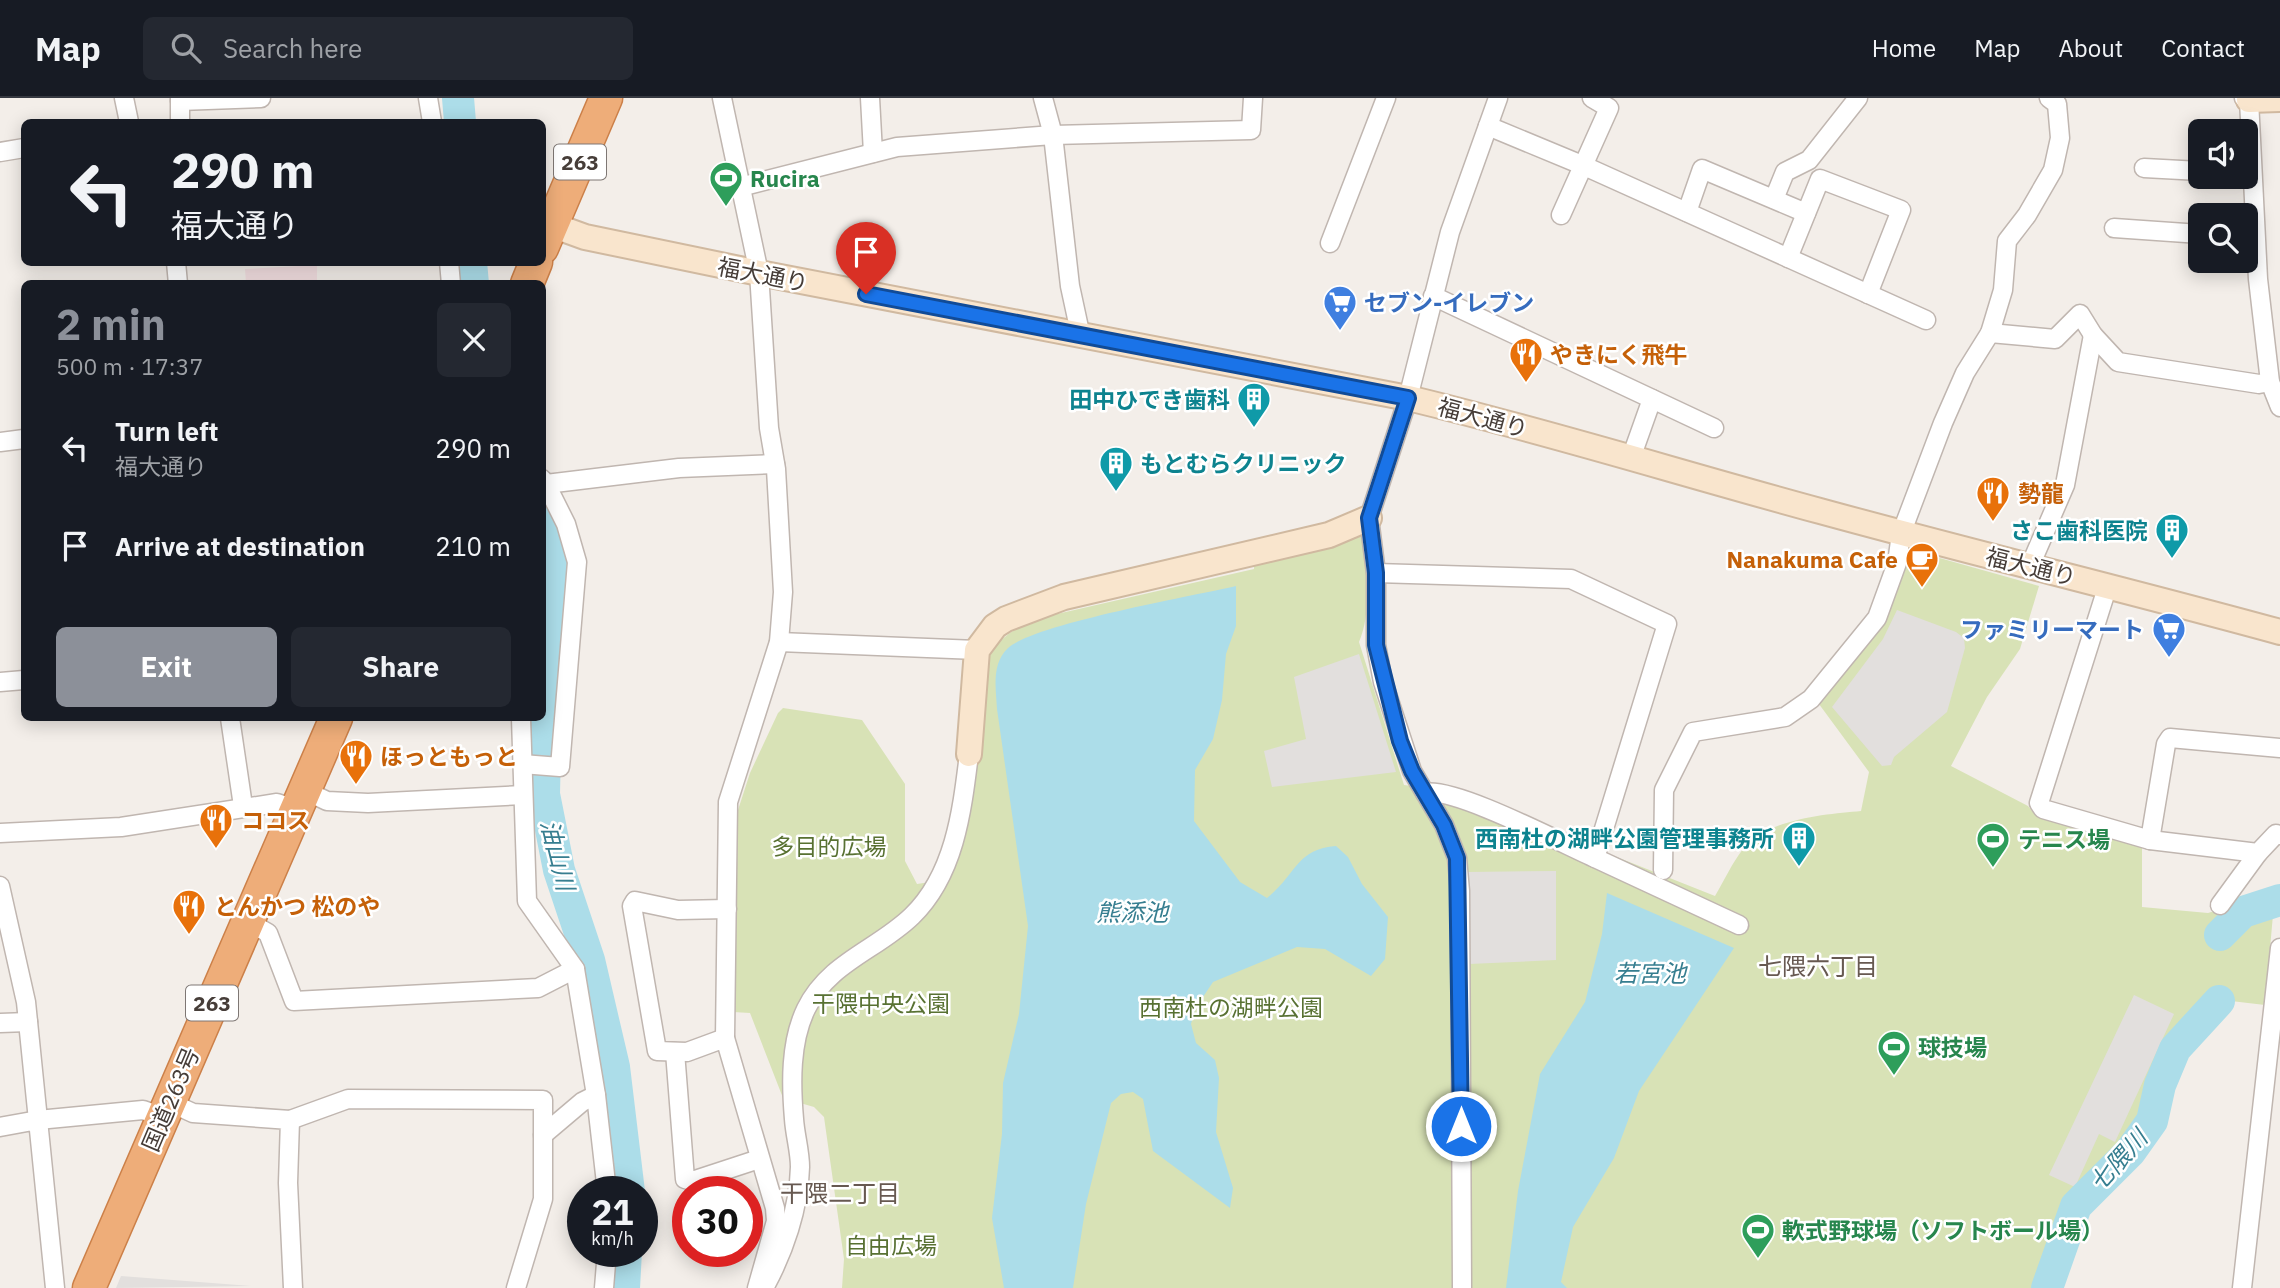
<!DOCTYPE html>
<html lang="en">
<head>
<meta charset="utf-8">
<style>
	body { margin:0; font-family:"IBM Plex Sans","Noto Sans JP",sans-serif; background:#242831; color:#f1f3f6; height:100vh; display:flex; flex-direction:column; font-size:26px; white-space:nowrap }
	* { box-sizing:border-box; margin:0 }
	p { font-size:23px; color:#9ea1a6 }
	.icon { flex:none; width:38px; height:38px; fill:none; stroke:currentColor; stroke-width:2; stroke-linecap:round; stroke-linejoin:round }
	.map { position:relative; flex:1; overflow:hidden }
	.panel { position:absolute; left:21px; top:182px; width:525px; height:441px; display:flex; flex-direction:column; background:#171b24; border-radius:10px; box-shadow:0 4px 18px #0003 }
	.panel>* { flex:none }
	.top-card { position:absolute; left:21px; top:21px; width:525px; height:147px; border-radius:10px; box-shadow:0 4px 18px #0003; background:#171b24; color:#f1f3f6; overflow:hidden }
	.fabs { position:absolute; left:2188px; top:21px; display:grid; gap:14px }
	.fabs a { display:grid; place-items:center; width:70px; height:70px; border-radius:10px; background:#171b24; box-shadow:0 4px 18px #0003; font-size:35px }
	.speed { position:absolute; left:567px; top:1078px; display:flex; gap:14px; font-size:35px; font-weight:700; text-align:center }
	.speed>* { display:grid; place-content:center; width:91px; height:91px; border-radius:50%; background:#171b24; box-shadow:0 4px 18px #0003; line-height:1 }
	.speed small { font-size:18px; font-weight:400 }
	.speed .limit { border:10px solid #d22; background:#fff; color:#111 }
	.pin { position:absolute; display:grid; place-items:center; width:60px; height:60px; color:#fff; margin:-72px -30px; border-radius:50% 50% 50% 0; rotate:-45deg; box-shadow:0 0 7px #0007 }
	.pin .icon { rotate:45deg }
	.me { position:absolute; width:77px; margin:-38px; rotate:0deg; stroke-linejoin:round; filter:drop-shadow(0 0 5px #0008) }
	.turn { display:flex; align-items:center; gap:24px; height:147px; padding:0 35px; font-size:32px }
	.turn .icon { width:91px; height:91px; stroke-width:2.5 }
	.turn b { display:block; font-size:49px; line-height:60px }
	.round { display:grid; place-items:center; flex:none; width:74px; height:74px; border-radius:10px; background:#242831 }
	.head { display:flex; align-items:center; justify-content:space-between; height:119px; padding:0 35px }
	h1 { font-size:42px; font-weight:800; line-height:52px; color:#8c9099 }
	.action { display:flex; gap:14px; margin-top:auto; padding:14px 35px }
	.action a { flex:1; height:80px; border-radius:10px; background:#8c9099; color:#fff; font-size:28px; font-weight:800; line-height:80px; text-align:center }
	.action a+a { background:#242831; color:#f1f3f6 }
	ul { padding:0; list-style:none }
	li { display:flex; align-items:center; gap:21px; height:98px; padding:0 35px }
	li div { flex:1 }
	li b { display:block; font-size:26px }
	li em { font-style:normal }
	header { display:flex; align-items:center; gap:42px; box-sizing:border-box; height:98px; padding:0 35px; background:#171b24; border-bottom:2px solid #363941 }
	header strong { font-size:33px }
	nav { display:flex; gap:38px; margin-inline-start:auto; font-size:24px }
	.search { width:490px; height:63px; background:#242831; display:flex; align-items:center; gap:18px; box-sizing:border-box; padding:0 24px; border-radius:10px; color:#9ea1a6; font-size:26px }
	.map>svg:first-child { display:block }
	.medical { fill:#f2dee0 }
	.green { fill:#d8e2b6 }
	.parking { fill:#e2dfdd }
	.water { fill:#acdde9 }
	.lines { fill:none; stroke-linecap:round; stroke-linejoin:round }
	.river { stroke:#acdde9; stroke-width:32 }
	.street-casing { stroke:#c0b6b0; stroke-width:21 }
	.secondary-casing { stroke:#d0b9a0; stroke-width:28 }
	.highway-casing { stroke:#cc8049; stroke-width:35 }
	.street { stroke:#fff; stroke-width:18 }
	.secondary { stroke:#f9e5cd; stroke-width:24 }
	.highway { stroke:#eead79; stroke-width:32 }
	.route-casing { stroke:#114b97; stroke-width:18 }
	.route { stroke:#1a73e8; stroke-width:12 }
	.labels { text-anchor:middle; dominant-baseline:central; stroke-width:5; stroke-linejoin:round; paint-order:stroke }
	.shield { fill:#fff; stroke:#7e7774; stroke-width:2 }
	.shield-label { font-size:21px; font-weight:bold; fill:#463d38 }
	.leisure-label { font-size:23px; font-weight:bold; fill:#27864d; stroke:#fff; text-anchor:start }
	.street-label { font-size:23px; fill:#463d38; stroke:#fff }
	.shop-label { font-size:23px; font-weight:bold; fill:#366cbe; stroke:#fff; text-anchor:start }
	.food-label { font-size:23px; font-weight:bold; fill:#c56008; stroke:#fff; text-anchor:start }
	.culture-label { font-size:23px; font-weight:bold; fill:#0d838f; stroke:#fff; text-anchor:end }
	.park-label { font-size:23px; fill:#587132; stroke:#fff }
	.water-label { font-size:24px; font-style:italic; fill:#367e90; stroke:#fff }
	.neighbourhood-label { font-size:24px; fill:#675951; stroke:#fff }
</style>
</head>
<body>
<header>
<strong>Map</strong>
<div class="search"><svg class="icon" aria-label="search" viewBox="0 0 24 24"><circle cx="10" cy="10" r="6"/><path d="M15 15l6 6"/></svg>Search here</div>
<nav><a>Home</a><a>Map</a><a>About</a><a>Contact</a></nav>
</header>
<div class="map">
<svg width="2280" height="1190" viewBox="0 0 2280 1190">
	<rect width="100%" height="100%" fill="#f3eee9"/>
	<polygon class="medical" points="317,167 317,185 246,185 245,171"/>
	<path class="green" d="M1323 428 1362 439C1367 471 1372 514 1359 544L1404 687 1450 693 1715 798C1724 783 1732 765 1743 751 1766 721 1827 716 1861 713L1869 674 1816 602 1874 537 1911 452 2039 488 2020 551 1987 599 1951 668 2028 708 2033 714 2142 749V809L2208 815 2275 794 2265 907 2214 901 2172 948 2149 1021 2120 1058 2079 1089 2038 1190H842L844 1161 824 1019 814 1009 783 1000 750 915 733 914 738 712 750 675 778 615 783 610 862 622 905 686V763L917 786 950 781 970 716 986 564C998 540 1012 532 1035 521L1254 471V464Z"/>
	<g class="parking">
		<polygon points="1897,512 1956,534 1964,540 1965,550 1947,614 1894,659 1891,667 1882,668 1832,609 1883,541"/>
		<polygon points="1359,556 1396,674 1272,689 1264,653 1306,641 1294,579"/>
		<polygon points="1556,773 1556,862 1469,866 1468,774"/>
		<polygon points="2134,897 2174,916 2115,1044 2099,1036 2075,1089 2049,1077"/>
		<polygon points="121,1178 251,1188 116,1190"/>
	</g>
	<g class="water">
		<path d="M1236 488V528L1226 556 1222 602 1213 641 1195 672 1194 723 1240 784 1267 800C1296 777 1296 751 1336 748L1348 759 1362 786 1388 819 1385 861 1371 878 1325 851 1297 849 1213 884 1195 911 1191 926 1196 945 1215 962 1219 980 1216 1034 1233 1090 1230 1110 1153 1053 1143 1001 1133 994 1121 996 1111 1005 1086 1106 1073 1190H1004L992 1120 1002 1036 1003 985 1019 916 1028 828 997 611C996 591 991 566 1008 550 1034 526 1193 498 1236 488Z"/>
		<polygon points="1607,795 1734,850 1639,993 1614,1060 1573,1129 1561,1184 1567,1190 1506,1190 1518,1093 1540,976 1585,904 1602,836"/>
	</g>
	<g class="lines">
		<g class="river">
			<polyline points="458,0 460,24"/>
			<polyline points="471,164 473,186"/>
			<polyline points="542,418 559,452 560,497 546,602 544,696 559,772 589,862 614,969 629,1094"/>
			<polyline points="2220,837 2243,814 2280,802"/>
			<polyline points="624,1190 626,1153"/>
			<polyline points="2047,1190 2076,1108 2130,1054 2152,1023 2160,987 2175,951 2219,903"/>
		</g>
		<defs>
			<g id="street">
				<polyline points="124,0 129,24"/>
				<polyline points="428,0 432,24"/>
				<polyline points="722,0 759,175 769,330 776,371 783,494 779,544 728,704 725,940 775,1110 776,1123 757,1190"/>
				<polyline points="870,0 873,55"/>
				<polyline points="1043,0 1053,37 1070,188 1081,239"/>
				<polyline points="2244,0 2249,2 2258,181 2270,284 2280,309"/>
				<polyline points="180,3 261,0"/>
				<polyline points="180,24 180,0"/>
				<polyline points="1488,28 1582,67 1926,222"/>
				<polyline points="0,54 24,50"/>
				<polyline points="2144,70 2200,73"/>
				<polyline points="740,89 897,49 1053,37 1251,32 1253,0"/>
				<polyline points="1774,101 1785,74 1809,62 1858,0"/>
				<polyline points="1687,114 1702,71 1806,115"/>
				<polyline points="1561,117 1609,10 1592,0"/>
				<polyline points="2114,130 2200,136"/>
				<polyline points="1330,145 1386,0"/>
				<polyline points="1788,160 1820,81 1901,112 1868,196"/>
				<polyline points="176,164 178,186"/>
				<polyline points="449,164 451,186"/>
				<polyline points="1433,198 1714,330"/>
				<polyline points="1990,235 2055,241 2080,216 2093,237 2118,264 2259,286 2270,284"/>
				<polyline points="0,344 24,341"/>
				<polyline points="1631,360 1652,301"/>
				<polyline points="542,381 546,386 679,370 775,366"/>
				<polyline points="2030,468 2065,387 2093,237"/>
				<path d="M1376 475 1571 481 1667 526 1595 760C1563 746 1453 688 1425 695"/>
				<polyline points="2108,487 2039,705 2043,711 2150,742 2258,755 2276,736 2280,737"/>
				<polyline points="779,544 977,552"/>
				<polyline points="0,584 24,582"/>
				<polyline points="230,620 243,708"/>
				<polyline points="521,620 527,803 575,871 596,997 607,1094"/>
				<polyline points="522,666 560,669 577,464 566,426 546,386"/>
				<polyline points="304,692 327,703 368,705 523,697"/>
				<polyline points="0,735 121,729 277,705 296,711"/>
				<polyline points="2150,742 2166,646 2170,640 2280,650"/>
				<polyline points="1595,760 1739,827"/>
				<polyline points="1663,772 1664,692 1693,634 1785,619 1811,601 1877,520 1897,465 1901,436 1943,325 1965,275 1990,235 2003,192 2007,143 2027,117 2053,72 2060,40 2057,6 2049,0"/>
				<polyline points="0,788 26,904 38,1022 143,1012 163,1019"/>
				<polyline points="2220,807 2258,755"/>
				<polyline points="247,823 268,835 294,903 538,890 575,871"/>
				<polyline points="0,925 28,924"/>
				<polyline points="725,940 687,954 657,953 632,808 635,803 678,812 727,811"/>
				<polyline points="675,954 685,1081 692,1083 759,1061"/>
				<polyline points="169,1004 193,1015 290,1022 288,1085 293,1190"/>
				<polyline points="290,1022 348,1001 543,1002 543,1101 516,1190"/>
				<polyline points="0,1029 38,1022 55,1190"/>
				<polyline points="543,1037 582,1004 596,997"/>
				<polyline points="604,1190 607,1153"/>
				<path d="M764 1190C784 1154 799 1110 800 1069 800 1053 795 1037 794 1021 791 986 790 944 806 911 829 864 877 852 912 818 955 776 962 713 969 656"/>
				<polyline points="1462,1190 1460,793 1457,760 1444,727 1412,673 1383,584 1376,547 1376,475 1369,420 1408,300 1450,134 1498,0"/>
				<polyline points="2242,1190 2280,850"/>
			</g>
			<g id="secondary">
				<polyline points="2249,2 2280,1"/>
				<path d="M552 127 585 139 759 175 1408 300C1546 333 1683 376 1820 413 1973 455 2127 492 2280 534"/>
				<polyline points="969,656 977,552 995,528 1006,521 1064,499 1329,437 1369,420"/>
			</g>
			<g id="highway">
				<polyline points="542,150 606,0"/>
				<polyline points="527,186 536,164"/>
				<polyline points="89,1190 336,620"/>
			</g>
		</defs>
		<use href="#street" class="street-casing"/>
		<use href="#secondary" class="secondary-casing"/>
		<use href="#highway" class="highway-casing"/>
		<use href="#street" class="street"/>
		<use href="#secondary" class="secondary"/>
		<use href="#highway" class="highway"/>
	</g>
	<g class="lines">
		<defs>
			<polyline id="route" points="866,196 1408,300 1369,420 1376,475 1376,547 1400,643 1412,673 1444,727 1457,760 1461,1028"/>
		</defs>
		<use href="#route" class="route-casing"/>
		<use href="#route" class="route"/>
	</g>
	<defs>
		<symbol id="stadium-pin" viewBox="-11 -11 22 30"><path d="M0 17L-7.5 6A9.5 9.5 0 1 1 7.5 6Z" fill="#2e9e5b" stroke="#fff"/><path d="M0-5a6.5 5 0 1 0 0 10a6.5 5 0 1 0 0-10ZM-3.5-1.8h7v3.6h-7Z" fill="#fff"/></symbol>
		<symbol id="supermarket-pin" viewBox="-11 -11 22 30"><path d="M0 17L-7.5 6A9.5 9.5 0 1 1 7.5 6Z" fill="#3f7fe0" stroke="#fff"/><path d="M-6-5.5h2.5l.6 2H6L4.5 2H-2.5L-4.4-4H-6ZM-1.5 3.2a1.3 1.3 0 1 0 .1 0ZM3 3.2a1.3 1.3 0 1 0 .1 0Z" fill="#fff"/></symbol>
		<symbol id="restaurant-pin" viewBox="-11 -11 22 30"><path d="M0 17L-7.5 6A9.5 9.5 0 1 1 7.5 6Z" fill="#e8710a" stroke="#fff"/><path d="M-5-6h1v4h1v-4h1v4h1v-4h1v5L-1.5 .5V6h-2V.5L-5-1ZM5-6V6H3V1.5H1.5Q1.5-4 5-6Z" fill="#fff"/></symbol>
		<symbol id="building-pin" viewBox="-11 -11 22 30"><path d="M0 17L-7.5 6A9.5 9.5 0 1 1 7.5 6Z" fill="#0f9aa8" stroke="#fff"/><path d="M-4-6H4V6H1V3H-1V6H-4ZM-2.5-4.3h1.7v1.8h-1.7ZM.8-4.3h1.7v1.8H.8ZM-2.5-1h1.7V.8h-1.7ZM.8-1h1.7V.8H.8Z" fill="#fff"/></symbol>
		<symbol id="cafe-pin" viewBox="-11 -11 22 30"><path d="M0 17L-7.5 6A9.5 9.5 0 1 1 7.5 6Z" fill="#e8710a" stroke="#fff"/><path d="M-5.5-4.5H6V0H3Q3 3.5 0 3.5H-2.5Q-5.5 3.5-5.5 0ZM3-3.2v2h1.7v-2ZM-6 4.5H4V6H-6Z" fill="#fff"/></symbol>
	</defs>
	<g fill-rule="evenodd">
		<use href="#stadium-pin" x="707" y="61" width="38" height="52"/>
		<use href="#supermarket-pin" x="1321" y="185" width="38" height="52"/>
		<use href="#restaurant-pin" x="1507" y="237" width="38" height="52"/>
		<use href="#building-pin" x="1235" y="282" width="38" height="52"/>
		<use href="#building-pin" x="1097" y="346" width="38" height="52"/>
		<use href="#restaurant-pin" x="1974" y="376" width="38" height="52"/>
		<use href="#building-pin" x="2153" y="413" width="38" height="52"/>
		<use href="#cafe-pin" x="1903" y="442" width="38" height="52"/>
		<use href="#supermarket-pin" x="2150" y="512" width="38" height="52"/>
		<use href="#restaurant-pin" x="337" y="639" width="38" height="52"/>
		<use href="#restaurant-pin" x="197" y="703" width="38" height="52"/>
		<use href="#building-pin" x="1780" y="721" width="38" height="52"/>
		<use href="#stadium-pin" x="1974" y="722" width="38" height="52"/>
		<use href="#restaurant-pin" x="170" y="789" width="38" height="52"/>
		<use href="#stadium-pin" x="1875" y="930" width="38" height="52"/>
		<use href="#stadium-pin" x="1739" y="1113" width="38" height="52"/>
	</g>
	<g class="labels">
		<g class="shield">
			<rect x="554" y="46.5" width="52" height="35" rx="5"/>
			<rect x="186" y="887.5" width="52" height="35" rx="5"/>
		</g>
		<g class="shield-label">
			<text x="580" y="64">263</text>
			<text x="212" y="905">263</text>
		</g>
		<g class="leisure-label">
			<text x="750" y="80">Rucira</text>
			<text x="2018" y="741">テニス場</text>
			<text x="1918" y="949">球技場</text>
			<text x="1782" y="1132">軟式野球場（ソフトボール場）</text>
		</g>
		<g class="street-label">
			<text transform="translate(763 176) rotate(11)">福大通り</text>
			<text transform="translate(1483 319) rotate(15)">福大通り</text>
			<text transform="translate(2031 468) rotate(14)">福大通り</text>
			<text transform="translate(170 1001) rotate(-67)">国道263号</text>
		</g>
		<g class="shop-label">
			<text x="1364" y="204">セブン-イレブン</text>
			<text x="2144" y="531" text-anchor="end">ファミリーマート</text>
		</g>
		<g class="food-label">
			<text x="1550" y="256">やきにく飛牛</text>
			<text x="2018" y="395">勢龍</text>
			<text x="1898" y="461" text-anchor="end">Nanakuma Cafe</text>
			<text x="380" y="658">ほっともっと</text>
			<text x="241" y="722">ココス</text>
			<text x="214" y="808">とんかつ 松のや</text>
		</g>
		<g class="culture-label">
			<text x="1230" y="301">田中ひでき歯科</text>
			<text x="1140" y="365" text-anchor="start">もとむらクリニック</text>
			<text x="2148" y="432">さこ歯科医院</text>
			<text x="1774" y="740">西南杜の湖畔公園管理事務所</text>
		</g>
		<g class="park-label">
			<text x="829" y="748">多目的広場</text>
			<text x="881" y="905">干隈中央公園</text>
			<text x="1231" y="909">西南杜の湖畔公園</text>
			<text x="891" y="1147">自由広場</text>
		</g>
		<g class="water-label">
			<text transform="translate(558 757) rotate(76)">油山川</text>
			<text x="1132" y="814">熊添池</text>
			<text x="1650" y="875">若宮池</text>
			<text transform="translate(2118 1062) rotate(-48)">七隈川</text>
		</g>
		<g class="neighbourhood-label">
			<text x="1818" y="868">七隈六丁目</text>
			<text x="840" y="1095">干隈二丁目</text>
		</g>
	</g>
</svg>
<div class="fabs">
<a><svg class="icon" aria-label="sound" viewBox="0 0 24 24"><path d="M4 9h4l5-4v14l-5-4H4zM17 9q2 3 0 6"/></svg></a>
<a><svg class="icon" aria-label="search" viewBox="0 0 24 24"><circle cx="10" cy="10" r="6"/><path d="M15 15l6 6"/></svg></a>
</div>
<div class="speed"><div>21<small>km/h</small></div><div class="limit">30</div></div>
<div class="pin" style="left:866px;top:196px;background:#d93025"><svg class="icon" aria-label="arrive" viewBox="0 0 24 24"><path d="M6 21V4h12l-3 4 3 4H6"/></svg></div>
<svg class="me" style="left:1461px;top:1028px" viewBox="-20 -20 40 40"><circle r="17" fill="#1a73e8" stroke="#fff" stroke-width="3"/><path d="M0-11L8 9 0 5-8 9z" fill="#fff"/></svg>
<div class="top-card">
<div class="turn"><svg class="icon" aria-label="left" viewBox="0 0 24 24"><path d="M17 20v-9H6M10 6l-5 5 5 5"/></svg><div><b>290 m</b>福大通り</div></div>
</div>
<section class="panel">
<div class="head"><div><h1>2 min</h1><p>500 m · 17:37</p></div><a class="round"><svg class="icon" aria-label="close" viewBox="0 0 24 24"><path d="M6 6l12 12M18 6L6 18"/></svg></a></div>
<ul>
<li><svg class="icon" aria-label="left" viewBox="0 0 24 24"><path d="M17 20v-9H6M10 6l-5 5 5 5"/></svg><div><b>Turn left</b><p>福大通り</p></div><em>290 m</em></li>
<li><svg class="icon" aria-label="arrive" viewBox="0 0 24 24"><path d="M6 21V4h12l-3 4 3 4H6"/></svg><div><b>Arrive at destination</b></div><em>210 m</em></li>
</ul>
<div class="action"><a>Exit</a><a>Share</a></div>
</section>
</div>
</body>
</html>
